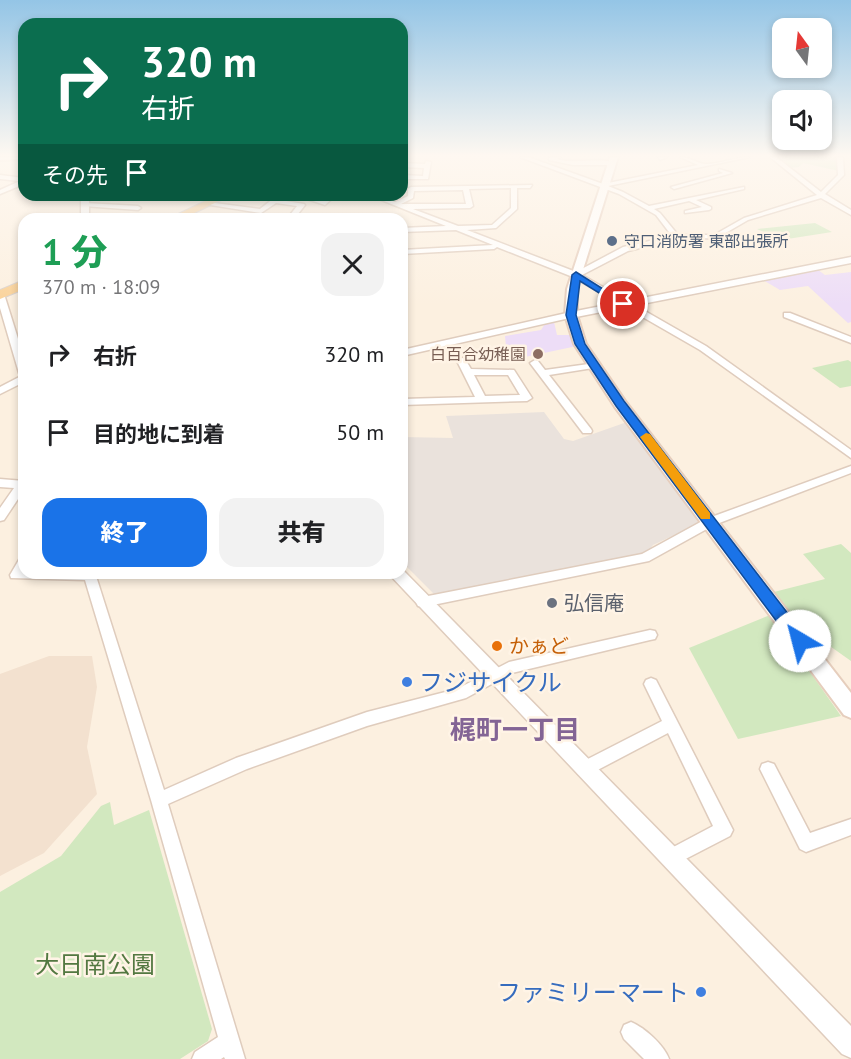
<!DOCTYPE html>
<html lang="ja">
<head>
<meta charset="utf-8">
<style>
	body { margin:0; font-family:"PT Sans","Noto Sans JP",sans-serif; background:#f2f2f2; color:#202124; height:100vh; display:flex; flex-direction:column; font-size:22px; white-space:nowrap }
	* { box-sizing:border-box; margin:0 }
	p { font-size:20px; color:#757577 }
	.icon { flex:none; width:33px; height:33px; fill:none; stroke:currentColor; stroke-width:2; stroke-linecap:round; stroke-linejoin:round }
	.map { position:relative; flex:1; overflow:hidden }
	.sheet { position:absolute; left:18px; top:213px; width:390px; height:366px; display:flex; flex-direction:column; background:#fff; border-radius:18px; box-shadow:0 3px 9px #0003 }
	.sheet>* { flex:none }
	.banner { position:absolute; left:18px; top:18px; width:390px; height:183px; border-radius:18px; box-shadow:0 3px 9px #0003; background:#0b6e4f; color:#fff; overflow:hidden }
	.needle { width:39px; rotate:345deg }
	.tools { position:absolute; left:772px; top:18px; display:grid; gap:12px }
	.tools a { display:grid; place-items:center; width:60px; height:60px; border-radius:12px; background:#fff; box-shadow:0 3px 9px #0003; font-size:30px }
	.pin { position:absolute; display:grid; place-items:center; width:51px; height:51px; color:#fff; margin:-26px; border:3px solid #fff; border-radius:50%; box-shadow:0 2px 6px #0007 }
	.me { position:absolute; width:66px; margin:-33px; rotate:323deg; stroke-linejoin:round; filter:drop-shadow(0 0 4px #0008) }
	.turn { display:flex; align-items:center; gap:21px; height:126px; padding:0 24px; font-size:27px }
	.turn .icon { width:78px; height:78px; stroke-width:2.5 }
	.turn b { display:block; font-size:42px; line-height:51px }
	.then { display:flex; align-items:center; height:57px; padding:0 24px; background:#0003; gap:12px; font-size:22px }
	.round { display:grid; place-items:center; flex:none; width:63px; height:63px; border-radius:18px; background:#f2f2f2 }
	.summary { display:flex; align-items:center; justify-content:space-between; height:102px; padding:0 24px }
	h1 { font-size:36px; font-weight:800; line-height:45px; color:#1e9e55 }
	.action { display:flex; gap:12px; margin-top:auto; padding:12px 24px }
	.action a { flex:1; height:69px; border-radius:18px; background:#1a73e8; color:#fff; font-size:24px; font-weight:800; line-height:69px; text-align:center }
	.action a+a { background:#f2f2f2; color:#202124 }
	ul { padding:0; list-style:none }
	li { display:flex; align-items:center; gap:18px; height:78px; padding:0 24px }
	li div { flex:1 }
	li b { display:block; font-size:22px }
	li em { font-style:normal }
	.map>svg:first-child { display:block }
	.residential { fill:#f3e1cf }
	.industrial { fill:#eae2dc }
	.education { fill:#edddf7 }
	.green { fill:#d2e8bf }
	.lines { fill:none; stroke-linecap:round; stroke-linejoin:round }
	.minor-casing { stroke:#dfccbd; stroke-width:3 }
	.tertiary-casing { stroke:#dfccbd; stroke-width:3 }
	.secondary-casing { stroke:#e6cebd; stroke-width:4 }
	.primary-casing { stroke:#dad3cf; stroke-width:2 }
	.minor { fill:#fff; fill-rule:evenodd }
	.tertiary { fill:#fff; fill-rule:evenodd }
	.secondary { fill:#fff; fill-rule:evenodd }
	.primary { fill:#fad299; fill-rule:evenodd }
	.route { fill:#1a73e8; stroke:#114b97; stroke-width:1.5 }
	.slow { fill:#f59e0b }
	.service-dot { fill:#5c6f8a; stroke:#fff4e6; stroke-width:2 }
	.education-dot { fill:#8d6e63; stroke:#fff4e6; stroke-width:2 }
	.worship-dot { fill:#6b7280; stroke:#fff4e6; stroke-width:2 }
	.food-dot { fill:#e8710a; stroke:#fff4e6; stroke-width:2 }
	.shop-dot { fill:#3f7fe0; stroke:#fff4e6; stroke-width:2 }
	.labels { text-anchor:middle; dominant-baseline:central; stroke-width:5; stroke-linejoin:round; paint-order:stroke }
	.far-service-label { font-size:16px; fill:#4e5e75; stroke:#fff4e6; text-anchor:start }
	.far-education-label { font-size:16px; fill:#785e54; stroke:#fff4e6; text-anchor:end }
	.worship-label { font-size:20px; fill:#5b616d; stroke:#fff4e6; text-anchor:start }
	.food-label { font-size:20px; fill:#c56008; stroke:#fff4e6; text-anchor:start }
	.near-shop-label { font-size:24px; fill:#366cbe; stroke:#fff4e6; text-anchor:start }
	.near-park-label { font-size:24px; fill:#537841; stroke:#fff4e6 }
	.near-neighbourhood-label { font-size:26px; font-weight:bold; fill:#836495; stroke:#fff4e6 }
</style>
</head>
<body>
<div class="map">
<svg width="851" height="1059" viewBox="0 0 851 1059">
	<rect width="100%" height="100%" fill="#fcf0e0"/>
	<polygon class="residential" points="49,656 92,656 97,687 87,747 97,794 44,853 0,876 0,674"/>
	<polygon class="industrial" points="544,412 564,439 573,441 627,422 702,522 653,545 646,554 436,596 402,562 402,437 453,438 446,416"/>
	<g class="education">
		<polygon points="818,270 825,275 851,272 851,322 848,323 808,286 780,290 763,280"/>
		<polygon points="554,322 557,335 573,335 577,346 525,357 507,357 505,336 541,330 545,324"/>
	</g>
	<g class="green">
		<polygon points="782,157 836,157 839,171 803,163 799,167 790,168 780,159 784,159"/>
		<polygon points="815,223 832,232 781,240 757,229"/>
		<polygon points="848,360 851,362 851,386 840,388 812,368"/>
		<polygon points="841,544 851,553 851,661 793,620 770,593 825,579 803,554"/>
		<polygon points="770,615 841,716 738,739 689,648"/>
		<polygon points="110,802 114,825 149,810 212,1029 208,1041 180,1059 0,1059 0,892 61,856 101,806"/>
	</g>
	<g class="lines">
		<defs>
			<g id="minor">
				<path d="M520 157H528L603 184 698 165 680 157C690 157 696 163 705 164 716 165 736 157 750 157L608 186 623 192 649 206 744 187V189L696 200 711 207V209L709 210 685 213V211L702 207 689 201 654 209 660 213 678 235H714L744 218 817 195 770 157H776L821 192 838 175 837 157H843L844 175 825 194 851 210V215L821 198 748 220 717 238 676 239 628 251 582 275 706 346 851 450V458L700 350 573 277 497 247 494 249 402 254V250L493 245 456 230 402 232V228L446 226 369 195H378L395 202 408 196V189L411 187 532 185 530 188H517V209L496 228 467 230 576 272 623 247 672 236 656 215 619 194ZM511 188V208L492 225 458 226 413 209 470 208 473 206 469 189ZM463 190 466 204H401L413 198 414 191Z"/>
				<path d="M553 157H561L557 159C575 165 598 156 615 163L612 165H573L549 160V158Z"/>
				<polygon points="658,157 667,157 660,160"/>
				<polygon points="426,161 431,162 428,179 402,179 402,175 423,176 424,168 402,167 402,163 425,164"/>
				<polygon points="719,169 732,173 674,189 671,187 723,173 719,171"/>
				<polygon points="0,175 24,178 24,184 0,194 0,190 20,181 0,179"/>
				<polygon points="278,195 285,195 280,200 304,204 305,205 298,214 324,219 291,216 290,215 297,206 276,203 261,213 204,204 207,202 260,209"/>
				<polygon points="295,195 305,195 324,201 329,195 336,195 325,205"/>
				<polygon points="85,203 138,206 141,208 138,210 83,206 82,205"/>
				<polygon points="0,292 4,294 24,358 24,382 0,394 0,387 23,375 19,373 0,308"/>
				<polygon points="571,312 574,313 574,317 402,356 402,350"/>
				<polygon points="784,313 790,313 851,337 851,343 784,317"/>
				<path d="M462 358 465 359 471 369 514 370 532 398 527 401 402 405V399L475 397 457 361ZM474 375H508L520 395 485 396Z"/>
				<polygon points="535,360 538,361 545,370 596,363 596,367 593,368 549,375 591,429 592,431 591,433 583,433 530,363"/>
				<polygon points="851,466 851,473 714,525 649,561 423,607 418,606 416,602 418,598 423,597 642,554 706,519"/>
				<polygon points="0,479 24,481 24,490 4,520 0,521 0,508 14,488 0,487"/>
				<polygon points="24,557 24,573 95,573 164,790 236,758 367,712 457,689 509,662 650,630 655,631 657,635 655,639 650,640 512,673 466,698 367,726 247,769 168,804 245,1059 225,1059 224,1057 221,1059 192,1059 195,1052 218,1037 151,800 85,580 11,578 10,575 20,558"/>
				<polygon points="651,678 656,680 733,830 730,836 670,867 664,864 661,858 664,852 713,826 668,733 590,774 584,776 578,774 576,769 578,764 662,721 644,684 646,680"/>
				<polygon points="768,762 774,764 810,833 851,819 851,835 806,852 800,849 760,769 762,764"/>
				<path d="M631 1022C645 1028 664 1045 669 1059H644L624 1039 621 1032 624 1025Z"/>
			</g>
			<g id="tertiary">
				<rect x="81" y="195" width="8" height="24"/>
				<polygon points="851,257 851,263 571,318 566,315 571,312"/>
				<polygon points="402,569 851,1026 851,1058 842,1054 388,573 402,573"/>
			</g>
			<g id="secondary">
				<polygon points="0,157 24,157 24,159 0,160"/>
				<polygon points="610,157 618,157 577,289 577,315 586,344 625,401 851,693 851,718 844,715 615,407 574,344 565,315 567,289"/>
			</g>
			<g id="primary">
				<polygon points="218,195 231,195 182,219 168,219"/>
				<polygon points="24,280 24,289 0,299 0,290"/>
			</g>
		</defs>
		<use href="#minor" class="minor-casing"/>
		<use href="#tertiary" class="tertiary-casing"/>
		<use href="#secondary" class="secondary-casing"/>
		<use href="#primary" class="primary-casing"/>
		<use href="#minor" class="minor"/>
		<use href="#tertiary" class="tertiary"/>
		<use href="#secondary" class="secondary"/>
		<use href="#primary" class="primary"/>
	</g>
	<linearGradient id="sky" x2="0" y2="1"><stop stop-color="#94c5e6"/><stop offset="0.51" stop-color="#fef8f1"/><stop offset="1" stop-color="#fef8f1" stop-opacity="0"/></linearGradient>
	<rect width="851" height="305" fill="url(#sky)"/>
	<polygon class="route" points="576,272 627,304 620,306 580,281 576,315 585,344 624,401 806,637 808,641 806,646 795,646 616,406 575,344 566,315 572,275"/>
	<polygon class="slow" points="646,433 650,434 710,513 710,519 701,519 640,437"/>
	<circle class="service-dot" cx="612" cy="241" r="6"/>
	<circle class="education-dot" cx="538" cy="354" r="6"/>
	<circle class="worship-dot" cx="552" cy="603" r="6"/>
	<circle class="food-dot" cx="497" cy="646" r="6"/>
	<g class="shop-dot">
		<circle cx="407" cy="682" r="6"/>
		<circle cx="701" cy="992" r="6"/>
	</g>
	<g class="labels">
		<g class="far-service-label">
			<text x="624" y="241">守口消防署 東部出張所</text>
		</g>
		<g class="far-education-label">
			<text x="526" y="354">白百合幼稚園</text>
		</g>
		<g class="worship-label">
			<text x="564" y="603">弘信庵</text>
		</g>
		<g class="food-label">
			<text x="509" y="646">かぁど</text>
		</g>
		<g class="near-shop-label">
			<text x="419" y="682">フジサイクル</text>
			<text x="689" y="992" text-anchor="end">ファミリーマート</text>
		</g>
		<g class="near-park-label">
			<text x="95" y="964">大日南公園</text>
		</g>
		<g class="near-neighbourhood-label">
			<text x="515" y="729">梶町一丁目</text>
		</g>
	</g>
</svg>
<div class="tools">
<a><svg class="needle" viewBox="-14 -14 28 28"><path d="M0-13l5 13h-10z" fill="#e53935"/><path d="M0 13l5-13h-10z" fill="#757577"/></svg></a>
<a><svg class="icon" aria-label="sound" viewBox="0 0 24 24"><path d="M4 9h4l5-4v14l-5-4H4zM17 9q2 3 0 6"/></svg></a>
</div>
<div class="pin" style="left:623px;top:304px;background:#d93025"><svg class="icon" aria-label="arrive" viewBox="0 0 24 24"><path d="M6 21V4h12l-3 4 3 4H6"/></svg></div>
<svg class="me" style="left:800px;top:641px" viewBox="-20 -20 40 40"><circle r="19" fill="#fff"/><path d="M0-13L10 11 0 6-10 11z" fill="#1a73e8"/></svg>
<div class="banner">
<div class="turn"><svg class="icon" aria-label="right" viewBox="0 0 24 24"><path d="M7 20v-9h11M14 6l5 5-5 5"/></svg><div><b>320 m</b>右折</div></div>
<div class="then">その先<svg class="icon" aria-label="arrive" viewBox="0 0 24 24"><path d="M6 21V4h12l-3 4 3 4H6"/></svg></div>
</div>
<section class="sheet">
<div class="summary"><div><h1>1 分</h1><p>370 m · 18:09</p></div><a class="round"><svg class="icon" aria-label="close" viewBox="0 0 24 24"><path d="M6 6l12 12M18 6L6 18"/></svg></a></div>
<ul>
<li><svg class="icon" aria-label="right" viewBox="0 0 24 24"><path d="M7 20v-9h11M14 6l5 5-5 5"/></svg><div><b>右折</b></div><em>320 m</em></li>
<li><svg class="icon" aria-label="arrive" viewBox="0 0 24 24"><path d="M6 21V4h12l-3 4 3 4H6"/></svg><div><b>目的地に到着</b></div><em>50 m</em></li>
</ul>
<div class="action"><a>終了</a><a>共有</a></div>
</section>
</div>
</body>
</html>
